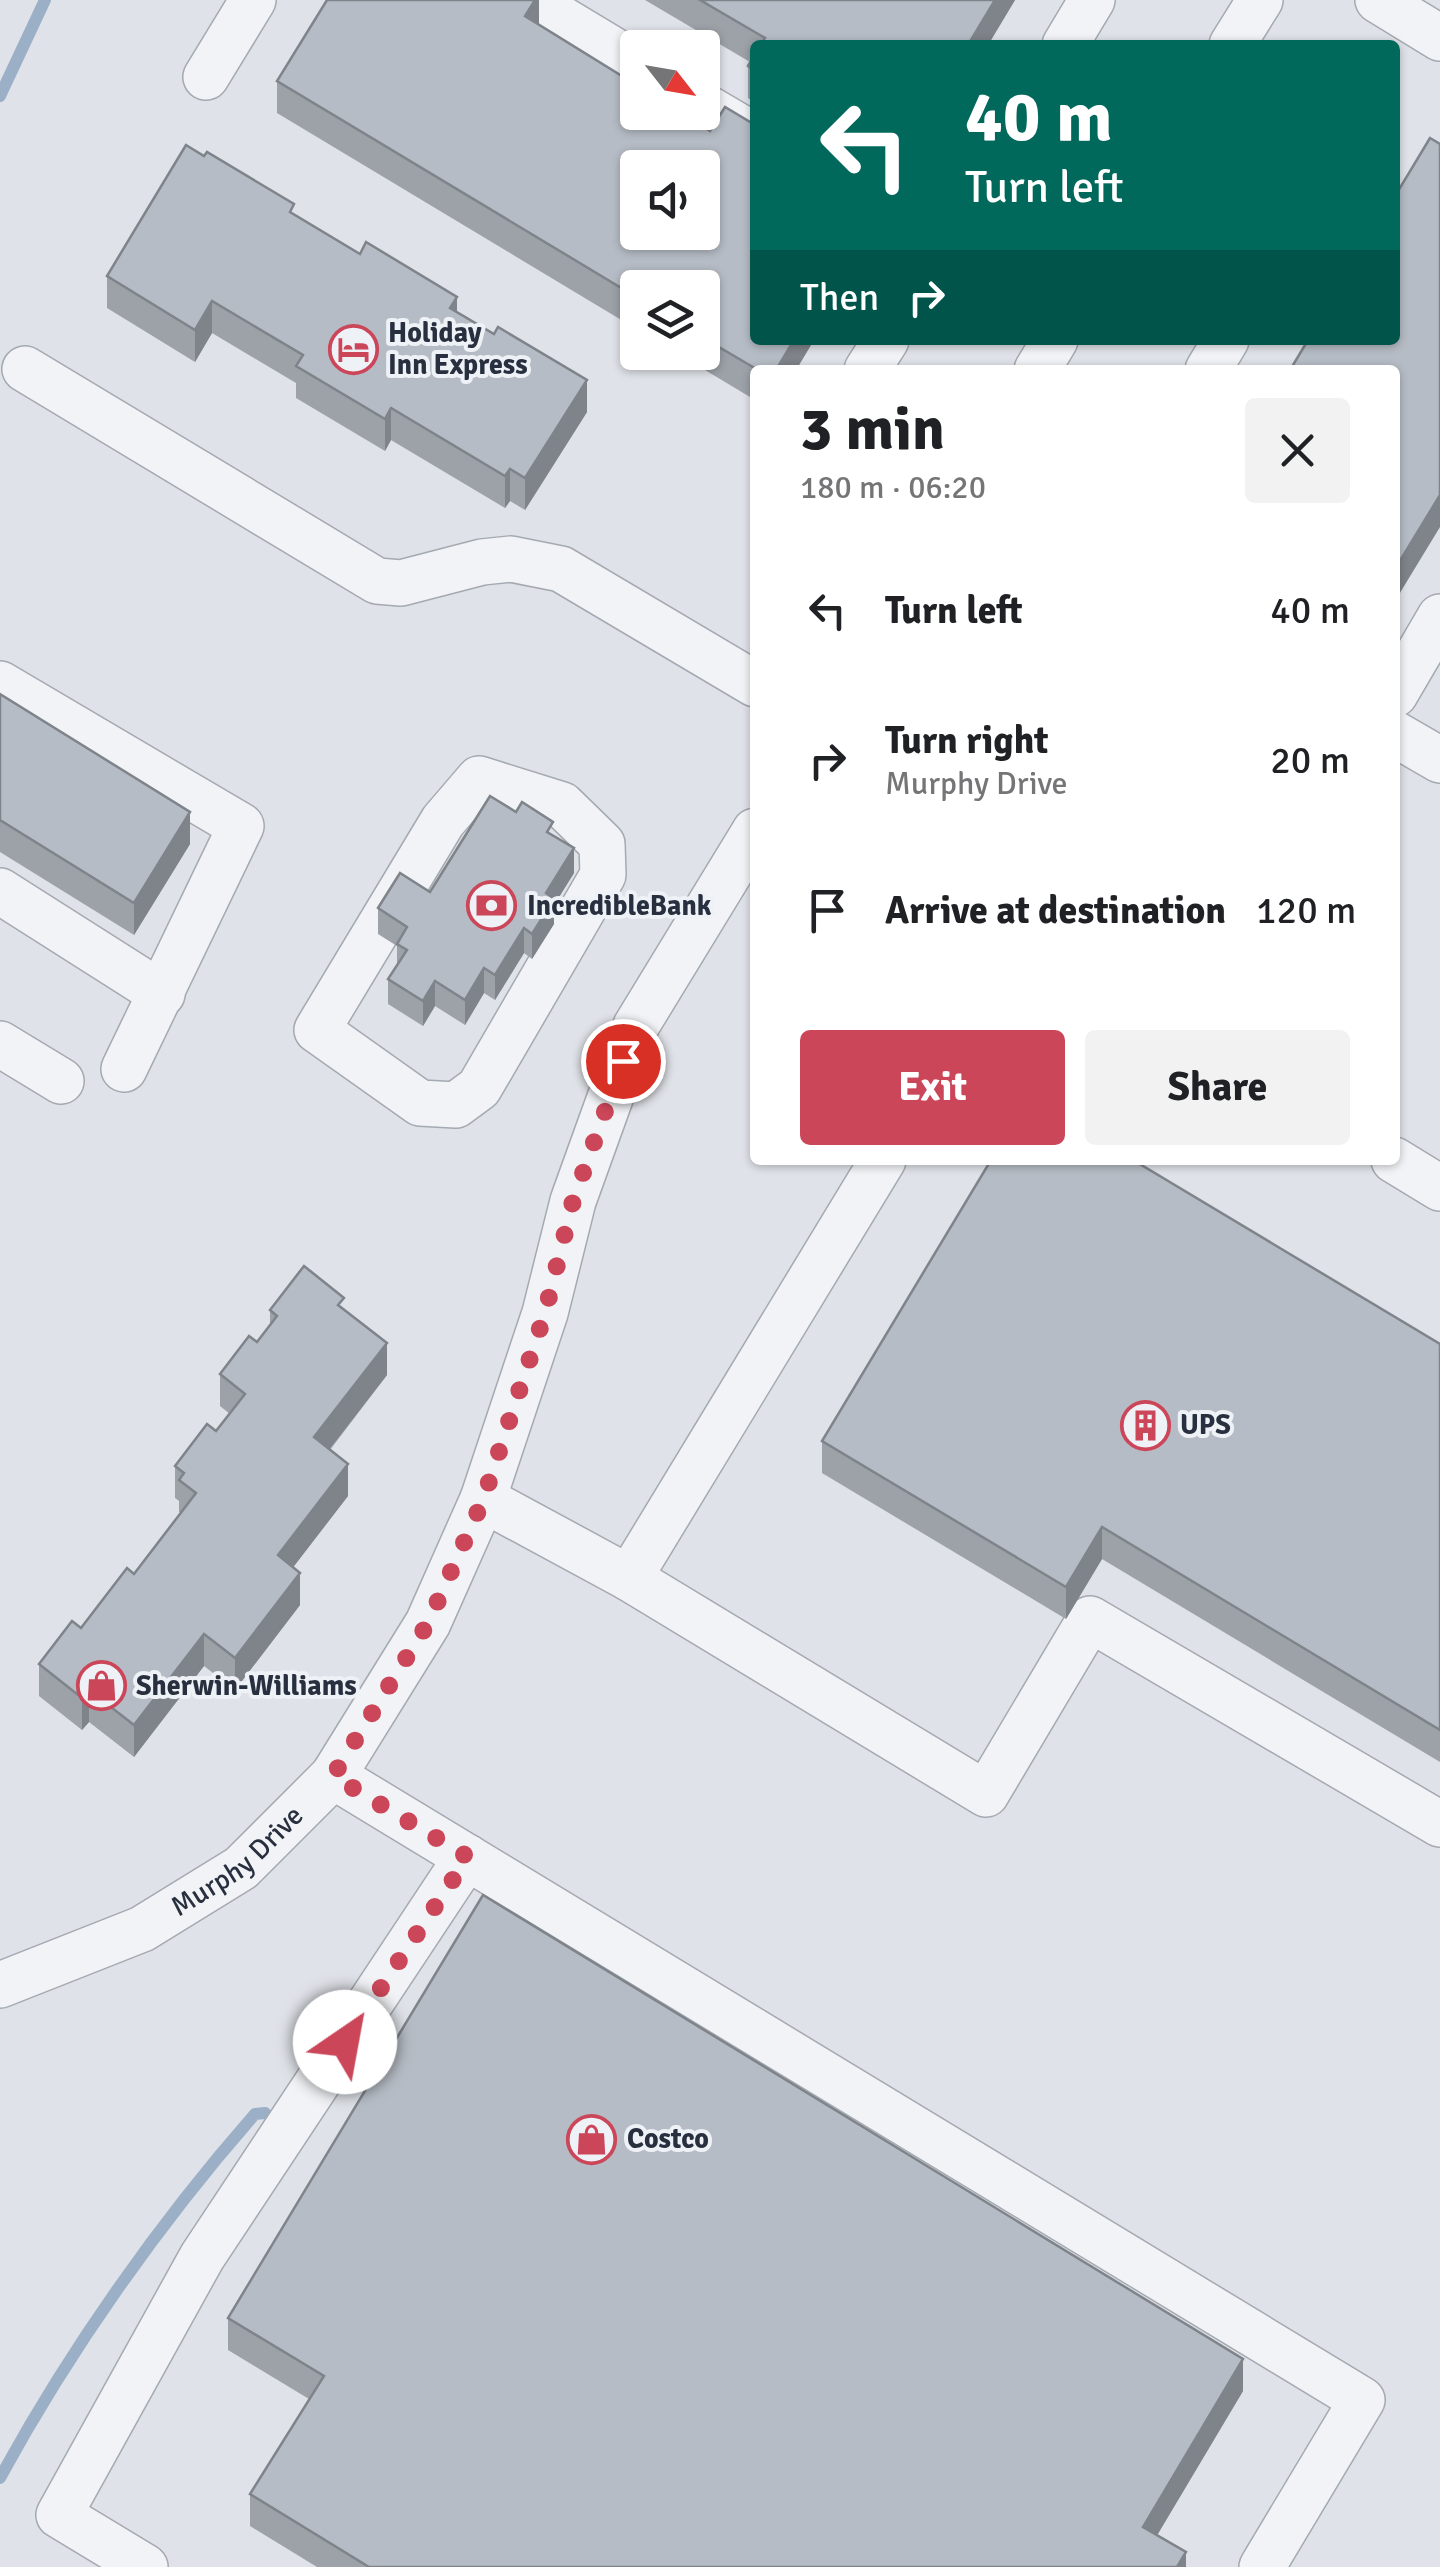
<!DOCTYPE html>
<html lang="en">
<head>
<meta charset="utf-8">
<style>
	body { margin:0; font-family:Signika,sans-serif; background:#f2f2f2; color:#202124; height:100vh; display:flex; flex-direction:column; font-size:38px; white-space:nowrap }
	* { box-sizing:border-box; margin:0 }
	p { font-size:32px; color:#757577 }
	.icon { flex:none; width:55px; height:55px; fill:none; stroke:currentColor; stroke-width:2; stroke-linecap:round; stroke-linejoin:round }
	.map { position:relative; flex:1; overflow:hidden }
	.side { position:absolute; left:750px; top:365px; width:650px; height:800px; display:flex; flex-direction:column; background:#fff; border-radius:10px; box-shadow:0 2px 8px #0004 }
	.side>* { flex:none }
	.guide { position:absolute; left:750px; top:40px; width:650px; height:305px; border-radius:10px; box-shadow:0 2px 8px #0004; background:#00695c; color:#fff; overflow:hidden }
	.needle { width:65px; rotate:121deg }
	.buttons { position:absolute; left:620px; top:30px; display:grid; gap:20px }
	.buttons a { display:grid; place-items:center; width:100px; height:100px; border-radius:10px; background:#fff; box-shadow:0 2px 8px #0004; font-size:50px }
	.pin { position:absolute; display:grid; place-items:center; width:85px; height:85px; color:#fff; margin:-42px; border:5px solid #fff; border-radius:50%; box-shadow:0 2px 10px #0007 }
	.me { position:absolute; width:110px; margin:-55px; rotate:33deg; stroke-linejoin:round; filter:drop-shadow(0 0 8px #0008) }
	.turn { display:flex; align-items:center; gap:35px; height:210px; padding:0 50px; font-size:45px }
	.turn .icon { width:130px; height:130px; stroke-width:2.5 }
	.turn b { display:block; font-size:70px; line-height:85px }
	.then { display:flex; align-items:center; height:95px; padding:0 50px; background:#0003; gap:20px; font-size:38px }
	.round { display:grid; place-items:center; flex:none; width:105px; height:105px; border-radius:10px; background:#f2f2f2 }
	.head { display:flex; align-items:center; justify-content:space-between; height:170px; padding:0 50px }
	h1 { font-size:60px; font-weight:800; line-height:75px }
	.primary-button { display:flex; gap:20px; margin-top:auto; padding:20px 50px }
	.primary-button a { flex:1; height:115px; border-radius:10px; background:#cb4659; color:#fff; font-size:40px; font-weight:800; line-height:115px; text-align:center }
	.primary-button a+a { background:#f2f2f2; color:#202124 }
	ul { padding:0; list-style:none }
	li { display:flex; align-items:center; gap:30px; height:150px; padding:0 50px }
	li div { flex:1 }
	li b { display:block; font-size:38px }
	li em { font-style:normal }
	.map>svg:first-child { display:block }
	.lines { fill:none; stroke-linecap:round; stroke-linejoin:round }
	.stream { stroke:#9bb0c7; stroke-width:12 }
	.minor-casing { stroke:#a4a9b2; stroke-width:48 }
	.minor { stroke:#f2f3f6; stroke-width:45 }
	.wall { fill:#9da2a9 }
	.shaded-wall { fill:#7f848a }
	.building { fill:#b6bcc5; stroke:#7f848a; stroke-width:2.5; fill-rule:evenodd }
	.route { stroke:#cb4659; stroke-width:18; stroke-dasharray:0 32.4 }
	.labels { text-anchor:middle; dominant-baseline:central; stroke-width:8; stroke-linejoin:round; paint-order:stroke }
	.poi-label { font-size:28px; font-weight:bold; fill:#28303f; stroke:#eef1f6; text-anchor:start }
	.street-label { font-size:28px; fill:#28303f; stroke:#eef1f6 }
</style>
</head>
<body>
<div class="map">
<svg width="1440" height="2567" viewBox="0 0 1440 2567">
	<rect width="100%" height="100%" fill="#dfe2e8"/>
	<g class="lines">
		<g class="stream">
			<polyline points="0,96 45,0"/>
			<path d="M0 2478C69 2351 160 2222 255 2114L265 2113"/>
		</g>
		<defs>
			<g id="minor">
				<polyline points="530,0 638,65"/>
				<polyline points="1378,0 1440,38"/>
				<polyline points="1065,45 1092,0"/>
				<polyline points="1232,45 1260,0"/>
				<polyline points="206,77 253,0"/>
				<polyline points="702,105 755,136"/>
				<polyline points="25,369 377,581 401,583 482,562 511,559 561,569 755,684"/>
				<polyline points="867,370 886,340"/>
				<polyline points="1037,370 1055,340"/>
				<polyline points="1208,370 1226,340"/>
				<polyline points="0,684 241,826 124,1069"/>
				<polyline points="1395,694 1440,617"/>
				<polyline points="1395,734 1440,760"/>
				<polygon points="479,779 562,805 602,844 603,875 479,1088 456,1105 420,1103 317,1030 443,821"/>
				<polyline points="0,891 162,994"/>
				<polyline points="0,1044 61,1081"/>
				<polyline points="883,1160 629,1578 986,1794 1090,1619 1440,1824"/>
				<polyline points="1394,1160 1440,1188"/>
				<polyline points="483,1499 629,1578"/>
				<polyline points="333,1776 1362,2400 1262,2567"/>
				<path id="s1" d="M0 1985 142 1929 241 1868 333 1776 428 1623 483 1499 545 1313 573 1201 636 1026 755 831"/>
				<polyline points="145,2567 59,2515 202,2257 467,1857"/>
			</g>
		</defs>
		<use href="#minor" class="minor-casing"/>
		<use href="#minor" class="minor"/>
	</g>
	<g class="wall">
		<polygon points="539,0 539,25 755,340 814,340 796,370 755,370 755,400 675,352 702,352 702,288 638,288 638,330 277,113 277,81"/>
		<polygon points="645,0 1015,0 988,45 755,45 755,103 748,98 748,66 750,62"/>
		<polygon points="294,215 457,312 587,412 525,510 510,501 505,508 391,440 385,451 296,398 296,383 212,333 195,362 107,308 107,276"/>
		<polygon points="0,694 190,844 134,935 0,852"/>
		<polygon points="553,835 574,873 554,905 554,924 532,959 524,953 495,1000 484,993 465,1025 435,1006 423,1026 388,1004 388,979 397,965 397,946 378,934 378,908 430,892"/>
		<polygon points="270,1310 344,1310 387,1375 330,1450 348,1496 293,1567 300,1605 235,1690 204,1666 134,1757 89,1722 82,1730 39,1696 39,1664 81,1628 134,1574 181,1513 179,1512 179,1501 175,1498 175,1466 216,1431 230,1414 220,1406 220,1374 257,1342 270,1326"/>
		<polygon points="1440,1344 1440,1762 1102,1559 1066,1619 822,1473 822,1441"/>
		<polygon points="228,2318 1243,2391 1157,2535 1186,2567 317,2567 250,2526 250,2494 309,2399 228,2350"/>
	</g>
	<g class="shaded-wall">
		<polygon points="535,0 539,0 539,25 525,16"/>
		<polygon points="995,0 1015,0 988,45 968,45"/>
		<polygon points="457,297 457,329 450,308"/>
		<polygon points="212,301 212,333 195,362 195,330"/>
		<polygon points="794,340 814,340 796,370 776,370"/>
		<polygon points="587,380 587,412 525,510 525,478"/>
		<polygon points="391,408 391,440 385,451 385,419"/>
		<polygon points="510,469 510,501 505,508 505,476"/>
		<polygon points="1440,495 1440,527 1395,601 1395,569"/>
		<polygon points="190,812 190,844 134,935 134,903"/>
		<polygon points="574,848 574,873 554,905 554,924 532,959 532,934 546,893"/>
		<polygon points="524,928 524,953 495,1000 495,975"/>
		<polygon points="484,968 484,993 465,1025 465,1000"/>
		<polygon points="435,981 435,1006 423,1026 423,1001"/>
		<polygon points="387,1343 387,1375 314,1469 314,1437"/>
		<polygon points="348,1464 348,1496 278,1587 278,1555"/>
		<polygon points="1102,1527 1102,1559 1066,1619 1066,1587"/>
		<polygon points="300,1573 300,1605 235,1690 235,1658"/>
		<polygon points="204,1634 204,1666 134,1757 134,1725"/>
		<polygon points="89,1690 89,1722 82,1730 82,1698"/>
		<polygon points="1243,2359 1243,2391 1143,2559 1143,2527"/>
		<polygon points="1186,2552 1186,2567 1177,2567"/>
	</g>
	<g class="building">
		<path d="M327 0H535L525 16 638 86V112H681L710 131 725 107 755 125V340H794L776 370H758L702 337V288H638V298L277 81ZM638 168H702V232H638Z"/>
		<polygon points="700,0 995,0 968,45 760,45 765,38"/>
		<polygon points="755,54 755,71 748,66"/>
		<polygon points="1430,138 1440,144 1440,495 1395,569 1395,370 1290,370 1308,340 1395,340 1395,196"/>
		<polygon points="186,145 204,156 207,152 294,204 290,212 360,254 366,242 457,297 450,308 494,334 498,327 587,380 525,478 510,469 505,476 391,408 385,419 296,366 303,355 212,301 195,330 107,276"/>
		<polygon points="0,694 190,812 134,903 0,820"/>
		<polygon points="490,796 516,812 522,802 553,822 547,832 574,848 546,893 554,899 532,934 524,928 495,975 484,968 465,1000 435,981 423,1001 388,979 407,950 397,944 407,927 378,908 400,873 430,892"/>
		<polygon points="991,1160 1133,1160 1440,1344 1440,1730 1102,1527 1066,1587 822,1441"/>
		<polygon points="304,1266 344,1298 338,1305 387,1343 314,1437 348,1464 278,1555 300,1573 235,1658 204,1634 134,1725 89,1690 82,1698 39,1664 72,1621 81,1628 127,1568 134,1574 196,1493 179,1480 184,1473 175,1466 207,1424 216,1431 245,1394 220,1374 249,1336 257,1342 277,1316 270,1310"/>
		<polygon points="483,1895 1243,2359 1143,2527 1186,2552 1177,2567 369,2567 250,2494 324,2376 228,2318"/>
	</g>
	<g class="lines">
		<polyline class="route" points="345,2042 468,1857 333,1776 428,1623 483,1500 545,1313 573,1201 623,1061"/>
	</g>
	<defs>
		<symbol id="hotel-ring" viewBox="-11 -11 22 22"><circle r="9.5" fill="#eef1f6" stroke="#cb4659" stroke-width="1.5"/><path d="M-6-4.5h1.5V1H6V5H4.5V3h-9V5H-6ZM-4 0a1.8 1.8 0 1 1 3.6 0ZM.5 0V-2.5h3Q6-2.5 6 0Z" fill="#cb4659"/></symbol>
		<symbol id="bank-ring" viewBox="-11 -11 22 22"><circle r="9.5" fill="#eef1f6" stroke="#cb4659" stroke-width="1.5"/><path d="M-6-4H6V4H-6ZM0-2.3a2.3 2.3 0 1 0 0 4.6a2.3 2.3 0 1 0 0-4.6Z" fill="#cb4659"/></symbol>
		<symbol id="building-ring" viewBox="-11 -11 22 22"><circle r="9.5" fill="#eef1f6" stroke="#cb4659" stroke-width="1.5"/><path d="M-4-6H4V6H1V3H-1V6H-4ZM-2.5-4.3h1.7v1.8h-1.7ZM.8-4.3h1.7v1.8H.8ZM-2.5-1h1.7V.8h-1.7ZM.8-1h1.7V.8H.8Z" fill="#cb4659"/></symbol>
		<symbol id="shop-ring" viewBox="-11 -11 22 22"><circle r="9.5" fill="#eef1f6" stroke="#cb4659" stroke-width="1.5"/><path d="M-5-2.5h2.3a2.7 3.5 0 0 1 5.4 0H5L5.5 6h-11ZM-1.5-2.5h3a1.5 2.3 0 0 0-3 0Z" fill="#cb4659"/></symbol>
	</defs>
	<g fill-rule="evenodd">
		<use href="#hotel-ring" x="326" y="322" width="55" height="55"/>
		<use href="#bank-ring" x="464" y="878" width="55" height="55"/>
		<use href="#building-ring" x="1118" y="1398" width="55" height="55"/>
		<use href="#shop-ring" x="74" y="1658" width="55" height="55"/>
		<use href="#shop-ring" x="564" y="2112" width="55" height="55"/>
	</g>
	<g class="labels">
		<g class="poi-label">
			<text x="388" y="333">Holiday<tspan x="388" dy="32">Inn Express</tspan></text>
			<text x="527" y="906">IncredibleBank</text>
			<text x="1180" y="1425">UPS</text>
			<text x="136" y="1686">Sherwin-Williams</text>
			<text x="627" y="2139">Costco</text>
		</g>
		<g class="street-label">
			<text stroke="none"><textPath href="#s1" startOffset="270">Murphy Drive</textPath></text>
		</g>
	</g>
</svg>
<div class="buttons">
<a><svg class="needle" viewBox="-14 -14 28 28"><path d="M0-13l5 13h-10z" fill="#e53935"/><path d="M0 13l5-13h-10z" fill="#757577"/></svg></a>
<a><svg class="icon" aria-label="sound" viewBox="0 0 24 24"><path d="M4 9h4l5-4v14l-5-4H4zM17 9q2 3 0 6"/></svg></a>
<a><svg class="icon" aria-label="layers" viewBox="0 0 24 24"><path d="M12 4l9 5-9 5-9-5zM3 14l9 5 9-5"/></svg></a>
</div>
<div class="pin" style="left:623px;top:1061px;background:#d93025"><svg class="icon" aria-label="arrive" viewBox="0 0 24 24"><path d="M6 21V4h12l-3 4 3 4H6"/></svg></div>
<svg class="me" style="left:345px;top:2042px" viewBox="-20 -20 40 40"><circle r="19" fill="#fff"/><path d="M0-13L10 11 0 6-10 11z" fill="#cb4659"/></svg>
<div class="guide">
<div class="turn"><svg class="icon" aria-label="left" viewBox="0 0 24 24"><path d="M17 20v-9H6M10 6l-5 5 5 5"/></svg><div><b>40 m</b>Turn left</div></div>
<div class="then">Then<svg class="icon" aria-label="right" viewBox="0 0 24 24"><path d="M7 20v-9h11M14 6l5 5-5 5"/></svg></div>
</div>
<section class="side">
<div class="head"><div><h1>3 min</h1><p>180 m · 06:20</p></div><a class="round"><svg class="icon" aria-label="close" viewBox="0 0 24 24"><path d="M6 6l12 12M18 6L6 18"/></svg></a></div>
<ul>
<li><svg class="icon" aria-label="left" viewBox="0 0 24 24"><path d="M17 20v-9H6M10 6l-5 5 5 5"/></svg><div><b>Turn left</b></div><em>40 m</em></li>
<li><svg class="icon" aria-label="right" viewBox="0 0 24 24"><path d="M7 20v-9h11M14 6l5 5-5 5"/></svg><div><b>Turn right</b><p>Murphy Drive</p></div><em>20 m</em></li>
<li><svg class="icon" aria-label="arrive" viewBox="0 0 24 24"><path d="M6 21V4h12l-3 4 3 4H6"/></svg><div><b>Arrive at destination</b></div><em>120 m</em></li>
</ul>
<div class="primary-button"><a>Exit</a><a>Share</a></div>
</section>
</div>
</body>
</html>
